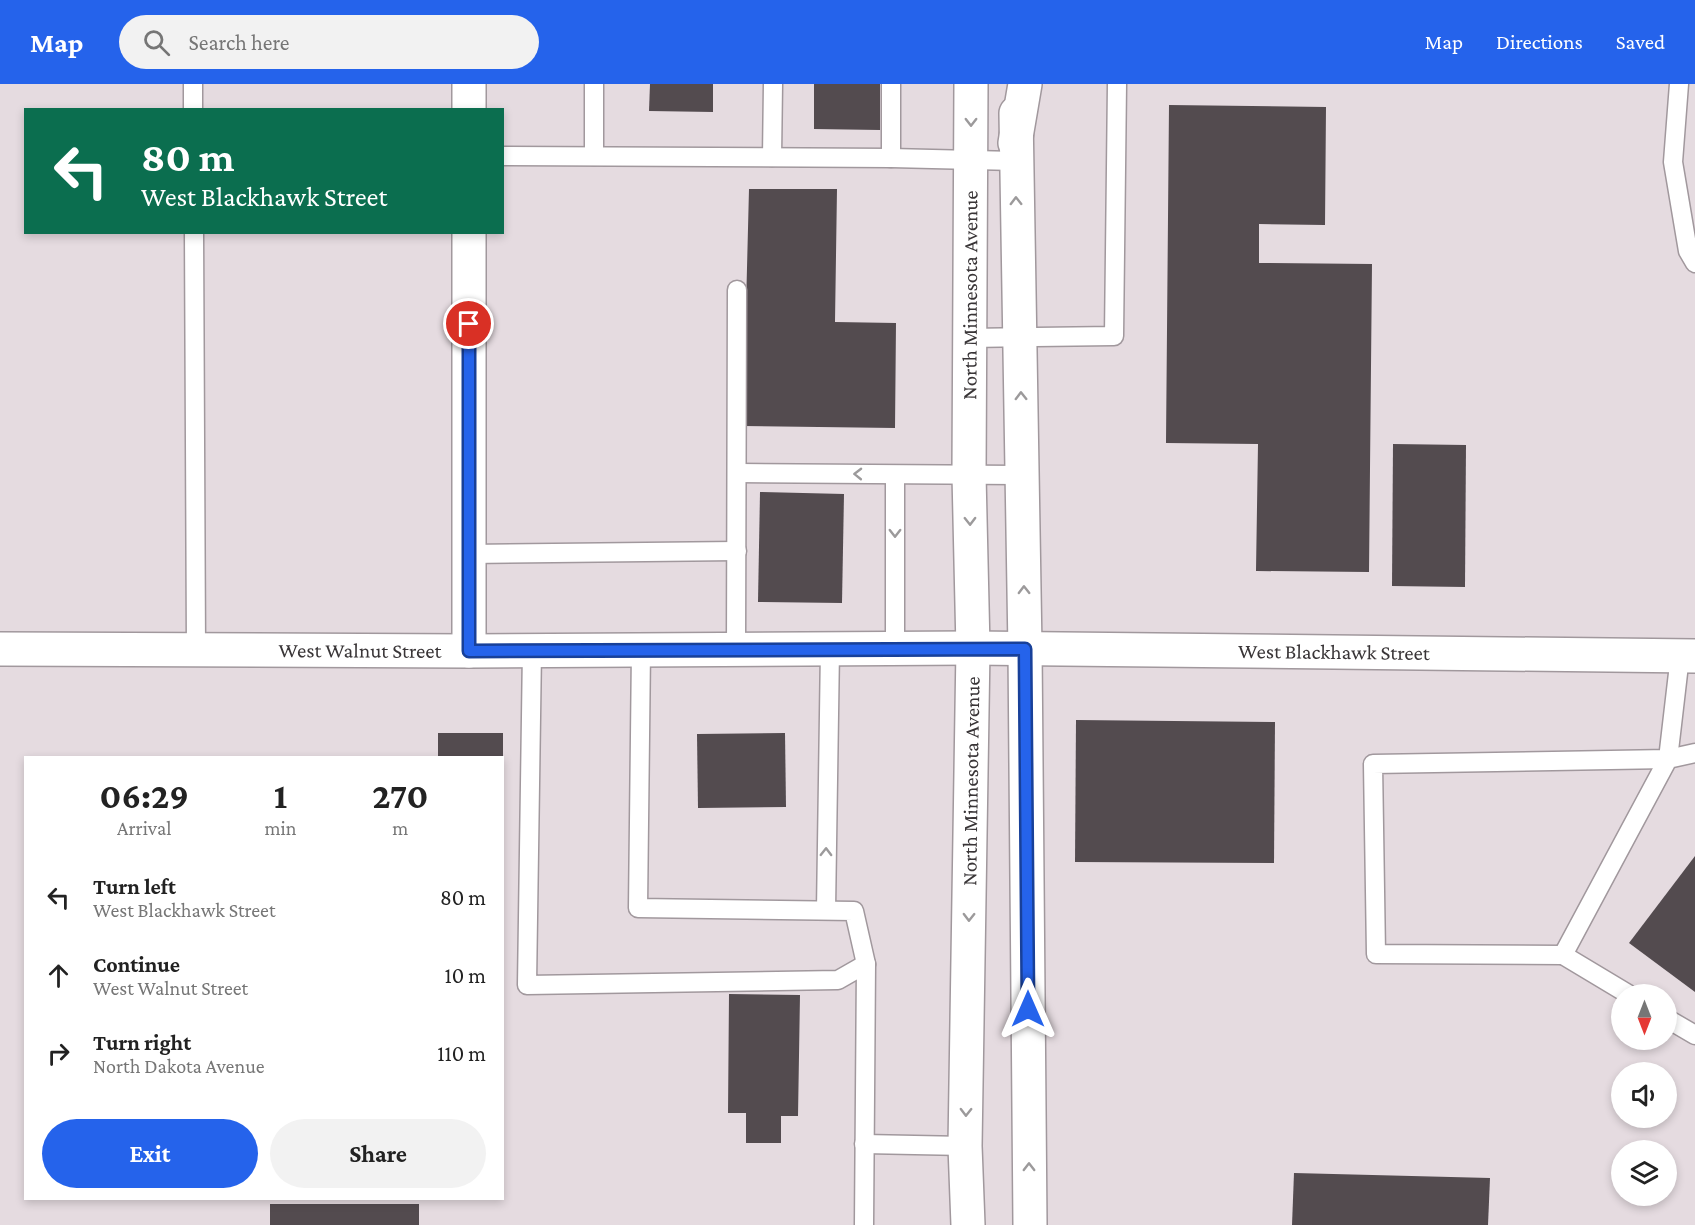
<!DOCTYPE html>
<html lang="en">
<head>
<meta charset="utf-8">
<style>
	body { margin:0; font-family:"Crimson Pro",serif; background:#f2f2f2; color:#222; height:100vh; display:flex; flex-direction:column; font-size:22px; white-space:nowrap }
	* { box-sizing:border-box; margin:0 }
	p { font-size:20px; color:#767676 }
	.icon { flex:none; width:33px; height:33px; fill:none; stroke:currentColor; stroke-width:2; stroke-linecap:round; stroke-linejoin:round }
	.map { position:relative; flex:1; overflow:hidden }
	.sheet { position:absolute; left:24px; top:672px; width:480px; height:444px; display:flex; flex-direction:column; background:#fff; border-radius:0px; box-shadow:0 3px 9px #0003 }
	.sheet>* { flex:none }
	.banner { position:absolute; left:24px; top:24px; width:480px; height:126px; border-radius:0px; box-shadow:0 3px 9px #0003; background:#0b6e4f; color:#fff; overflow:hidden }
	.needle { width:39px; rotate:180deg }
	.controls { position:absolute; left:1611px; top:900px; display:grid; gap:12px }
	.controls a { display:grid; place-items:center; width:66px; height:66px; border-radius:50%; background:#fff; box-shadow:0 3px 9px #0003; font-size:30px }
	.pin { position:absolute; display:grid; place-items:center; width:51px; height:51px; color:#fff; margin:-26px; border:3px solid #fff; border-radius:50%; box-shadow:0 2px 6px #0007 }
	.me { position:absolute; width:66px; margin:-33px; rotate:0deg; stroke-linejoin:round; filter:drop-shadow(0 0 4px #0008) }
	.turn { display:flex; align-items:center; gap:21px; height:126px; padding:0 18px; font-size:27px }
	.turn .icon { width:78px; height:78px; stroke-width:2.5 }
	.turn b { display:block; font-size:42px; line-height:51px }
	.eta { display:flex; justify-content:space-evenly; align-items:center; height:102px; text-align:center }
	.eta b { font-size:36px; font-weight:700; line-height:42px }
	.cta { display:flex; gap:12px; margin-top:auto; padding:12px 18px }
	.cta a { flex:1; height:69px; border-radius:36px; background:#2563eb; color:#fff; font-size:24px; font-weight:700; line-height:69px; text-align:center }
	.cta a+a { background:#f2f2f2; color:#222 }
	ul { padding:0; list-style:none }
	li { display:flex; align-items:center; gap:18px; height:78px; padding:0 18px }
	li div { flex:1 }
	li b { display:block; font-size:22px }
	li em { font-style:normal }
	header { display:flex; align-items:center; gap:36px; box-sizing:border-box; height:84px; padding:0 30px; background:#2563eb; color:#fff }
	header strong { font-size:28px }
	nav { display:flex; gap:33px; margin-inline-start:auto; font-size:21px }
	.search { width:420px; height:54px; background:#f2f2f2; display:flex; align-items:center; gap:15px; box-sizing:border-box; padding:0 21px; border-radius:33px; color:#767676; font-size:22px }
	.map>svg:first-child { display:block }
	.building { fill:#534b4f }
	.lines { fill:none; stroke-linecap:round; stroke-linejoin:round }
	.service-casing { stroke:#a1989d; stroke-width:21 }
	.minor-casing { stroke:#a1989d; stroke-width:36 }
	.primary-casing { stroke:#a1989d; stroke-width:36 }
	.trunk-casing { stroke:#a1989d; stroke-width:36 }
	.service { stroke:#fff; stroke-width:18 }
	.minor { stroke:#fff; stroke-width:33 }
	.primary { stroke:#fff; stroke-width:33 }
	.trunk { stroke:#fff; stroke-width:33 }
	.oneway { stroke:#9c9a9b }
	.route-casing { stroke:#184099; stroke-width:15 }
	.route { stroke:#2563eb; stroke-width:10 }
	.labels { text-anchor:middle; dominant-baseline:central; stroke-width:6; stroke-linejoin:round; paint-order:stroke }
	.street-label { font-size:21px; fill:#393537; stroke:#f2e8ee }
</style>
</head>
<body>
<header>
<strong>Map</strong>
<div class="search"><svg class="icon" aria-label="search" viewBox="0 0 24 24"><circle cx="10" cy="10" r="6"/><path d="M15 15l6 6"/></svg>Search here</div>
<nav><a>Map</a><a>Directions</a><a>Saved</a></nav>
</header>
<div class="map">
<svg width="1695" height="1141" viewBox="0 0 1695 1141">
	<rect width="100%" height="100%" fill="#e5dbe0"/>
	<g class="building">
		<polygon points="650,0 713,0 713,28 649,27"/>
		<polygon points="814,0 880,0 880,46 814,45"/>
		<polygon points="1169,21 1326,23 1325,141 1259,140 1259,179 1372,180 1369,488 1256,487 1258,360 1166,359"/>
		<polygon points="749,105 837,105 835,238 896,239 895,344 743,342"/>
		<polygon points="1393,360 1466,361 1465,503 1392,502"/>
		<polygon points="760,408 844,410 842,519 758,518"/>
		<polygon points="1076,636 1275,638 1274,779 1075,778"/>
		<rect x="438" y="649" width="65" height="25"/>
		<polygon points="785,649 786,723 698,724 697,650"/>
		<polygon points="1695,772 1695,908 1629,859"/>
		<polygon points="729,910 800,911 798,1032 781,1032 781,1059 746,1059 746,1029 728,1029"/>
		<polygon points="1294,1089 1490,1094 1488,1141 1292,1141"/>
		<rect x="270" y="1120" width="149" height="21"/>
	</g>
	<g class="lines">
		<defs>
			<g id="service">
				<polyline points="193,0 193,26"/>
				<polyline points="594,0 594,72"/>
				<polyline points="1679,0 1673,78 1688,167 1695,179"/>
				<polyline points="502,72 891,74 1015,77"/>
				<polyline points="772,73 773,0"/>
				<polyline points="891,74 891,0"/>
				<polyline points="194,148 196,565"/>
				<polyline points="969,254 1114,252 1117,0"/>
				<polyline points="738,389 1022,391"/>
				<polyline points="895,391 895,565"/>
				<polyline points="469,470 737,467"/>
				<polyline points="736,565 737,206"/>
				<polyline points="532,566 527,901 838,896 866,880"/>
				<polyline points="641,566 638,824 854,827 866,880 864,1141"/>
				<polyline points="826,826 830,565"/>
				<polyline points="1563,871 1376,870 1373,680 1668,675 1680,572"/>
				<polyline points="1628,910 1563,871 1668,675 1695,669"/>
				<polyline points="1666,934 1695,951"/>
				<polyline points="864,1060 965,1062"/>
			</g>
			<g id="minor">
				<polyline points="469,0 469,26"/>
				<path id="s1" d="M0 565 469 567 973 564 1695 572"/>
				<polyline points="469,567 469,148"/>
			</g>
			<g id="primary">
				<polyline points="1016,29 1025,565 1030,1141"/>
				<path id="s2" d="M968 1141 965 1062 973 564 969 391 971 0"/>
			</g>
			<polyline id="trunk" points="1015,59 1025,0"/>
		</defs>
		<use href="#service" class="service-casing"/>
		<use href="#minor" class="minor-casing"/>
		<use href="#primary" class="primary-casing"/>
		<use href="#trunk" class="trunk-casing"/>
		<use href="#service" class="service"/>
		<use href="#minor" class="minor"/>
		<use href="#primary" class="primary"/>
		<use href="#trunk" class="trunk"/>
	</g>
	<defs><path id="oneway-chevron" d="M-2-3.5L2.5 0L-2 3.5" fill="none" stroke-width="1.6" stroke-linecap="round" stroke-linejoin="round" transform="scale(1.5)"/></defs>
	<g class="oneway">
		<use href="#oneway-chevron" transform="translate(971 38) rotate(90)"/>
		<use href="#oneway-chevron" transform="translate(1016 117) rotate(-91)"/>
		<use href="#oneway-chevron" transform="translate(1021 312) rotate(-91)"/>
		<use href="#oneway-chevron" transform="translate(858 390) rotate(-179)"/>
		<use href="#oneway-chevron" transform="translate(970 437) rotate(89)"/>
		<use href="#oneway-chevron" transform="translate(895 449) rotate(90)"/>
		<use href="#oneway-chevron" transform="translate(1024 506) rotate(-91)"/>
		<use href="#oneway-chevron" transform="translate(826 768) rotate(-89)"/>
		<use href="#oneway-chevron" transform="translate(969 833) rotate(91)"/>
		<use href="#oneway-chevron" transform="translate(966 1028) rotate(91)"/>
		<use href="#oneway-chevron" transform="translate(1029 1083) rotate(-90)"/>
	</g>
	<g class="lines">
		<defs>
			<polyline id="route" points="469,240 469,567 1025,565 1028,925"/>
		</defs>
		<use href="#route" class="route-casing"/>
		<use href="#route" class="route"/>
	</g>
	<g class="labels">
		<g class="street-label">
			<text stroke="none"><textPath href="#s2" startOffset="930">North Minnesota Avenue</textPath></text>
			<text stroke="none"><textPath href="#s1" startOffset="360">West Walnut Street</textPath></text>
			<text stroke="none"><textPath href="#s1" startOffset="1334">West Blackhawk Street</textPath></text>
			<text stroke="none"><textPath href="#s2" startOffset="444">North Minnesota Avenue</textPath></text>
		</g>
	</g>
</svg>
<div class="controls">
<a><svg class="needle" viewBox="-14 -14 28 28"><path d="M0-13l5 13h-10z" fill="#e53935"/><path d="M0 13l5-13h-10z" fill="#767676"/></svg></a>
<a><svg class="icon" aria-label="sound" viewBox="0 0 24 24"><path d="M4 9h4l5-4v14l-5-4H4zM17 9q2 3 0 6"/></svg></a>
<a><svg class="icon" aria-label="layers" viewBox="0 0 24 24"><path d="M12 4l9 5-9 5-9-5zM3 14l9 5 9-5"/></svg></a>
</div>
<div class="pin" style="left:469px;top:240px;background:#d93025"><svg class="icon" aria-label="arrive" viewBox="0 0 24 24"><path d="M6 21V4h12l-3 4 3 4H6"/></svg></div>
<svg class="me" style="left:1028px;top:925px" viewBox="-20 -20 40 40"><path d="M0-17L14 15 0 8-14 15z" fill="#2563eb" stroke="#fff" stroke-width="4"/></svg>
<div class="banner">
<div class="turn"><svg class="icon" aria-label="left" viewBox="0 0 24 24"><path d="M17 20v-9H6M10 6l-5 5 5 5"/></svg><div><b>80 m</b>West Blackhawk Street</div></div>
</div>
<section class="sheet">
<div class="eta">
<div><b>06:29</b><p>Arrival</p></div>
<div><b>1</b><p>min</p></div>
<div><b>270</b><p>m</p></div>
</div>
<ul>
<li><svg class="icon" aria-label="left" viewBox="0 0 24 24"><path d="M17 20v-9H6M10 6l-5 5 5 5"/></svg><div><b>Turn left</b><p>West Blackhawk Street</p></div><em>80 m</em></li>
<li><svg class="icon" aria-label="ahead" viewBox="0 0 24 24"><path d="M12 20V5M6 11l6-6 6 6"/></svg><div><b>Continue</b><p>West Walnut Street</p></div><em>10 m</em></li>
<li><svg class="icon" aria-label="right" viewBox="0 0 24 24"><path d="M7 20v-9h11M14 6l5 5-5 5"/></svg><div><b>Turn right</b><p>North Dakota Avenue</p></div><em>110 m</em></li>
</ul>
<div class="cta"><a>Exit</a><a>Share</a></div>
</section>
</div>
</body>
</html>
